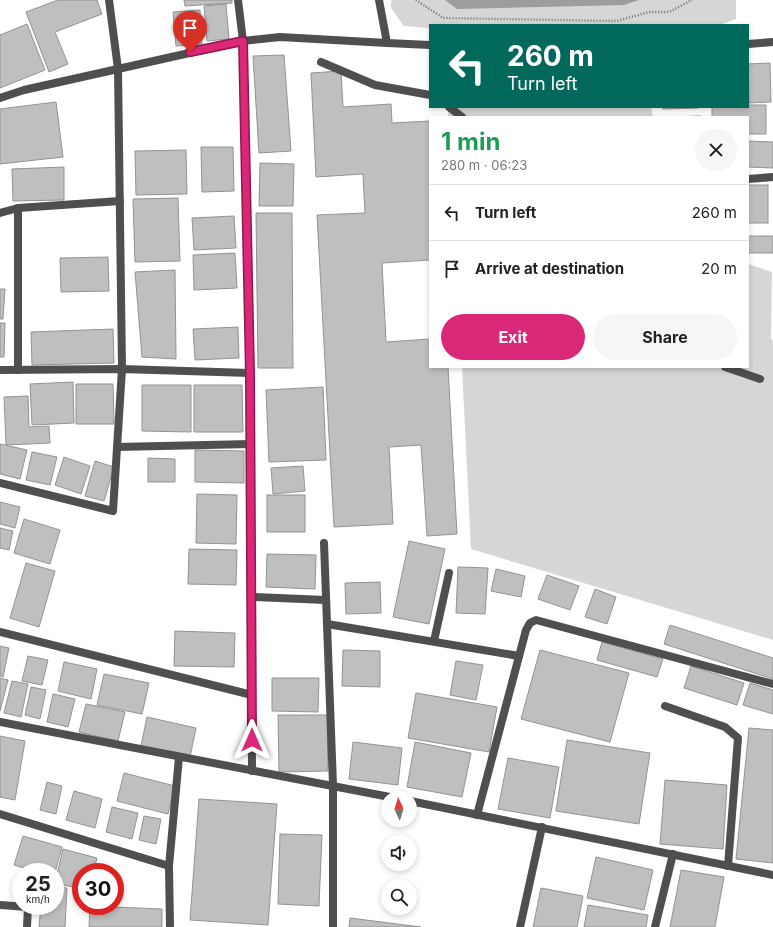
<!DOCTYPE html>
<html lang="en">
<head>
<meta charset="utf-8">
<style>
	body { margin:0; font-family:Inter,sans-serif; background:#f6f6f6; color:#222; height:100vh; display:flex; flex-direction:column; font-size:15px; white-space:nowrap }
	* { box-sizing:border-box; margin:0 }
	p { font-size:13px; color:#767676 }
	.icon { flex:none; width:22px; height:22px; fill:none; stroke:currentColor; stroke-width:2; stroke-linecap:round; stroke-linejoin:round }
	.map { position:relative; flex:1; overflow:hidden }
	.drawer { position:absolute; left:429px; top:116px; width:320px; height:252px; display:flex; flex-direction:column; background:#fff; border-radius:0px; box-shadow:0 2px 6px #0003 }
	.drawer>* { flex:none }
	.hud { position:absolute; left:429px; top:24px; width:320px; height:84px; border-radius:0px; box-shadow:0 2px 6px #0003; background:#00695c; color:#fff; overflow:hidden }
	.needle { width:26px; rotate:356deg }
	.tools { position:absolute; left:381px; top:791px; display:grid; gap:8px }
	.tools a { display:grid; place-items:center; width:36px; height:36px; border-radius:50%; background:#fff; box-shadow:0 2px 6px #0003; font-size:20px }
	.speed { position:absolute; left:12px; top:863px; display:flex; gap:8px; font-size:20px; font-weight:700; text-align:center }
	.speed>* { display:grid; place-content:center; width:52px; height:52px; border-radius:50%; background:#fff; box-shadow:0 2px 6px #0003; line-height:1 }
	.speed small { font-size:10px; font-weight:400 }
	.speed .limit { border:6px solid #d22; background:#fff; color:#111 }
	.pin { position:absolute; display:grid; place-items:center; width:34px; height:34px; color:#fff; margin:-41px -17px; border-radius:50% 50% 50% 0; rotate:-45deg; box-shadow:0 0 4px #0007 }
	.pin .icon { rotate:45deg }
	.me { position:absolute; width:44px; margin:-22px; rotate:0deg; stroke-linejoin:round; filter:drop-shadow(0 0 3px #0008) }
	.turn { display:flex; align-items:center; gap:14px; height:84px; padding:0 12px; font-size:18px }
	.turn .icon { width:52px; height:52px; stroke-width:2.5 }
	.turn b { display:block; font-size:28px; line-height:34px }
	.round { display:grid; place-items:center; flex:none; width:42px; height:42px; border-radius:21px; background:#f6f6f6 }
	.summary { display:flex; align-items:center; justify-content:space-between; height:68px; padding:0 12px }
	h1 { font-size:24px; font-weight:700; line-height:30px; color:#1e9e55 }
	.action { display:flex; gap:8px; margin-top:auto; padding:8px 12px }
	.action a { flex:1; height:46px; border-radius:24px; background:#db2777; color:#fff; font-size:16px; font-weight:700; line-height:46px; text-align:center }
	.action a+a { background:#f6f6f6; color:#222 }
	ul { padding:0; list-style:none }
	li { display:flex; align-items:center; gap:12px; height:56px; padding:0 12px; border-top:1px solid #e0e0e0 }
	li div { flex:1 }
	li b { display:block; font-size:15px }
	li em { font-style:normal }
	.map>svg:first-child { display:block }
	.green { fill:#d6d6d6 }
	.water { fill:#9d9d9d }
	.building { fill:#bfbfbf; stroke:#939393 }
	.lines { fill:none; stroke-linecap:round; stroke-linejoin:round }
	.path { stroke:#717171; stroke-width:2.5; stroke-dasharray:1 2; stroke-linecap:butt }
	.service { stroke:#4f4f4f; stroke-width:8 }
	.minor { stroke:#4f4f4f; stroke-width:8 }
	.route-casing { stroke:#8e194d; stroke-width:10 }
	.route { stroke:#db2777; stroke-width:7 }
</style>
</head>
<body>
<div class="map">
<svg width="773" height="927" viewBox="0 0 773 927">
	<rect width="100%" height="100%" fill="#fff"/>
	<g class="green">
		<polygon points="391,0 736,0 736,19 720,25 430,25 430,28 404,26 391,8"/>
		<polygon points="448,107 651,107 653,117 448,117"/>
		<polygon points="748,264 772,272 771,339 773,340 773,640 471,549 462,367 748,367"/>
	</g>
	<polygon class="water" points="445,0 639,0 624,5 457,9"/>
	<g class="building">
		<polygon points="58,0 97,0 102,14 55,32 68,64 49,72 26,12"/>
		<polygon points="184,0 232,0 232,3 185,6"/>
		<polygon points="226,4 229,39 207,41 204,6"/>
		<polygon points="200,10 202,44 176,46 173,12"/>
		<polygon points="27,24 45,70 0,88 0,35"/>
		<polygon points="284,55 291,151 259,153 253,56"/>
		<polygon points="770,63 771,102 749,103 748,64"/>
		<polygon points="341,71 343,107 391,104 392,123 430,121 430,260 382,263 386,342 430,339 430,367 448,367 457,534 427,536 421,445 389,447 393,524 334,527 317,215 365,213 363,174 316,177 311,73"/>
		<polygon points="56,102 63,157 0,164 0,109"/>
		<polygon points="748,105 766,105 766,134 748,134 748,117 712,117 712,107 748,107"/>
		<polygon points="663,107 698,107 698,108 663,109"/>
		<polygon points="701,116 701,117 669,117"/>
		<polygon points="748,141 773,142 773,168 748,167"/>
		<polygon points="201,147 233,147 234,191 202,192"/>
		<polygon points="186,150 187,194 136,195 135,151"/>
		<polygon points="260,163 294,164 293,206 259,206"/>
		<polygon points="64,167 64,200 13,201 12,169"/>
		<rect x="748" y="185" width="20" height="38"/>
		<polygon points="178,198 180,261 135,262 133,199"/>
		<polygon points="256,213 292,213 293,368 258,368"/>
		<polygon points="234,216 236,248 194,250 192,218"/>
		<rect x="748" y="236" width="25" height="17"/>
		<polygon points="235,253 237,288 194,290 193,255"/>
		<polygon points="108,257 109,291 61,292 60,258"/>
		<polygon points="175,270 176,359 142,357 135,272"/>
		<polygon points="0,289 5,289 3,319 0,319"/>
		<polygon points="0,323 5,323 4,357 0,357"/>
		<polygon points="238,327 239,358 195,360 193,329"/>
		<polygon points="113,329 114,363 32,365 31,332"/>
		<polygon points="73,382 74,423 32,425 30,384"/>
		<polygon points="76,384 113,384 114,424 76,424"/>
		<polygon points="142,385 191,385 191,432 142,431"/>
		<polygon points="194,385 242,385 243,432 194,432"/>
		<polygon points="323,387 326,460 269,462 266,390"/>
		<polygon points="28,396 29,427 49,426 50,443 6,445 4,397"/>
		<polygon points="0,444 27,450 20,479 0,474"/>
		<polygon points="195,450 244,451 244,483 195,482"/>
		<polygon points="32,452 57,457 50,485 26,480"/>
		<polygon points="64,457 90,466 81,494 55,485"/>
		<polygon points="148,458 175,459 175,482 148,482"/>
		<polygon points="95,461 114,467 104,501 85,496"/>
		<polygon points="303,466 305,491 273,494 271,468"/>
		<polygon points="197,494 237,495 236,544 196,543"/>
		<rect x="267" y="495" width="38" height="37"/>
		<polygon points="0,502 20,507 15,528 0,524"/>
		<polygon points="24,519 60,530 50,564 14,553"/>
		<polygon points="0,528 13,531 9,550 0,548"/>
		<polygon points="409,541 445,549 429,624 393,617"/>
		<polygon points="189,549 237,550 236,585 188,584"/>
		<polygon points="267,554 316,555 315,589 266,587"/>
		<polygon points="26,563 55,571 39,627 10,618"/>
		<polygon points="458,567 488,568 485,614 456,613"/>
		<polygon points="496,569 525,576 521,597 491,591"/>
		<polygon points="547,575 579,586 570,610 538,599"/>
		<polygon points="380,582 381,613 346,614 345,583"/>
		<polygon points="595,589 616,597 607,624 585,617"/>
		<polygon points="670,625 773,658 773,679 664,644"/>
		<polygon points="175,631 235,633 234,667 174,666"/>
		<polygon points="602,642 663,659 657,677 597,660"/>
		<polygon points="0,646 9,648 3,677 0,676"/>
		<polygon points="343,650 380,651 380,687 342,686"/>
		<polygon points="540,650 629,673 610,742 521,719"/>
		<polygon points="28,656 48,660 42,685 22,681"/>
		<polygon points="456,661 483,665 476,700 450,695"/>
		<polygon points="64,662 97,669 91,699 58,691"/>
		<polygon points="691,666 744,683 737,705 684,688"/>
		<polygon points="104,674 149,683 142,714 97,705"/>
		<polygon points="0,678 8,680 0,711"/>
		<polygon points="272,678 319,678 318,712 272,711"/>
		<polygon points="12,681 28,684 21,717 4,713"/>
		<polygon points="750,683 773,690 773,714 743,705"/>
		<polygon points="31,687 46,690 40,719 25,715"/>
		<polygon points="416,693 497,707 489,752 408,738"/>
		<polygon points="53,694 75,699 68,727 47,722"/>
		<polygon points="86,704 125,712 118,741 79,732"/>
		<polygon points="278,715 327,715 328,771 279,772"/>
		<polygon points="147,717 196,728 190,757 141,746"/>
		<polygon points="749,728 773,730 773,863 736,859"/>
		<polygon points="0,736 25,741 15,800 0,797"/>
		<polygon points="567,740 650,753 639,824 556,811"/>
		<polygon points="353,742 402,748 398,785 349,779"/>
		<polygon points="415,742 471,753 462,797 407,787"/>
		<polygon points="508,758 559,767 550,818 498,809"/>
		<polygon points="124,773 175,786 168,814 117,801"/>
		<polygon points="665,780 727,785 723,849 660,844"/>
		<polygon points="47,782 62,786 56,814 40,810"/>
		<polygon points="74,791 102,799 95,828 66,820"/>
		<polygon points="199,799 277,804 268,925 190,920"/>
		<polygon points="112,807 138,813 132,839 106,832"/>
		<polygon points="144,816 161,819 156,844 139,840"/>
		<polygon points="280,834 322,835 319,906 278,904"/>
		<polygon points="23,836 62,847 55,873 37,872 14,865"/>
		<polygon points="63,849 97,858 93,872 81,872 81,889 55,883"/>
		<polygon points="596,857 653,870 644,910 587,898"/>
		<polygon points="681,870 724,877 715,927 670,927"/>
		<polygon points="55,887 67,888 65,927 39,927 41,906 55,906"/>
		<polygon points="541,888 583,896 577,927 533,927"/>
		<polygon points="588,905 648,915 646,927 584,927"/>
		<polygon points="90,906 162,909 162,927 89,927"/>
		<polygon points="350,918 421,927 349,927"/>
	</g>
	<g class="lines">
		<polyline class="path" points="416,0 443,18 617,21 649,12 669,12 692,0"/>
		<g class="service">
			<polyline points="321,62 375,85 430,95"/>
			<polyline points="449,107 462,117"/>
			<polyline points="725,367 760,379"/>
			<polyline points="665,706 725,727 738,738 728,866"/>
		</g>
		<g class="minor">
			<polyline points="238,0 243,41 250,373 252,771"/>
			<polyline points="379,0 387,43 430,45"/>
			<polyline points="748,44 773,42"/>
			<polyline points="0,98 24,90 243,41 280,37 387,43"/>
			<polyline points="748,179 773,177"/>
			<polyline points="0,213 18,208 120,201"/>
			<polyline points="0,370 122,369 250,373"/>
			<polyline points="18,370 18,208"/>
			<polyline points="117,447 251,444"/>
			<polyline points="0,483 113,511 122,369 118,69 109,0"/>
			<polyline points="324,543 333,785 333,927"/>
			<polyline points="251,597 326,600"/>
			<polyline points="327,624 519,656"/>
			<polyline points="0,632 252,695"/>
			<polyline points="434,641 449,573"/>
			<polyline points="0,722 395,798"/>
			<polyline points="410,801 773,875"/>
			<polyline points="0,814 169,866 170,927"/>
			<polyline points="477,815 526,630 530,623 536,620 773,684"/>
			<polyline points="169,866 179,757"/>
			<polyline points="0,905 28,907 27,927"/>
			<polyline points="520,927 542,827"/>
			<polyline points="655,927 673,854"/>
		</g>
	</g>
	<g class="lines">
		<defs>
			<polyline id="route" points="190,52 243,41 250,373 252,740"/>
		</defs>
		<use href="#route" class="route-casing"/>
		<use href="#route" class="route"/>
	</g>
</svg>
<div class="tools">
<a><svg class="needle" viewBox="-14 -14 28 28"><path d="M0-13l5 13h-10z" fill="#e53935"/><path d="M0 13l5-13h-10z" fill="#767676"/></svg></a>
<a><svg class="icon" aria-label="sound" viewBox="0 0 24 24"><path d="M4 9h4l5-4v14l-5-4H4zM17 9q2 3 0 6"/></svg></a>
<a><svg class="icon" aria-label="search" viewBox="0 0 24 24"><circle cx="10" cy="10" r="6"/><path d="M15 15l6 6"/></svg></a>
</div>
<div class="speed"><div>25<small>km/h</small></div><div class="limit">30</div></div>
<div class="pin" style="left:190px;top:52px;background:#d93025"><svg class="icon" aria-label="arrive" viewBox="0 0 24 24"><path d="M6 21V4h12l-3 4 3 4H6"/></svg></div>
<svg class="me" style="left:252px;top:740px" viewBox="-20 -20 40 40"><path d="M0-17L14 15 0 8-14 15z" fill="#db2777" stroke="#fff" stroke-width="4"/></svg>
<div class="hud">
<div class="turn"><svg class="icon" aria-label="left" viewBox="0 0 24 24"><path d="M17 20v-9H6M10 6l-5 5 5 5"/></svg><div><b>260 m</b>Turn left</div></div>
</div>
<section class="drawer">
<div class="summary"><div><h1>1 min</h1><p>280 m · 06:23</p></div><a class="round"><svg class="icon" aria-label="close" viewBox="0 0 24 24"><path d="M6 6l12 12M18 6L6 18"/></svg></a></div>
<ul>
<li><svg class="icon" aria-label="left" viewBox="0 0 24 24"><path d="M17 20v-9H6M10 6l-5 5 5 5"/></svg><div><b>Turn left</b></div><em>260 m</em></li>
<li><svg class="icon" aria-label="arrive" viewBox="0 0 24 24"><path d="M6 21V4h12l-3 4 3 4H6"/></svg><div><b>Arrive at destination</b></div><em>20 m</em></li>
</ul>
<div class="action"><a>Exit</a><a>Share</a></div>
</section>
</div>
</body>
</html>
